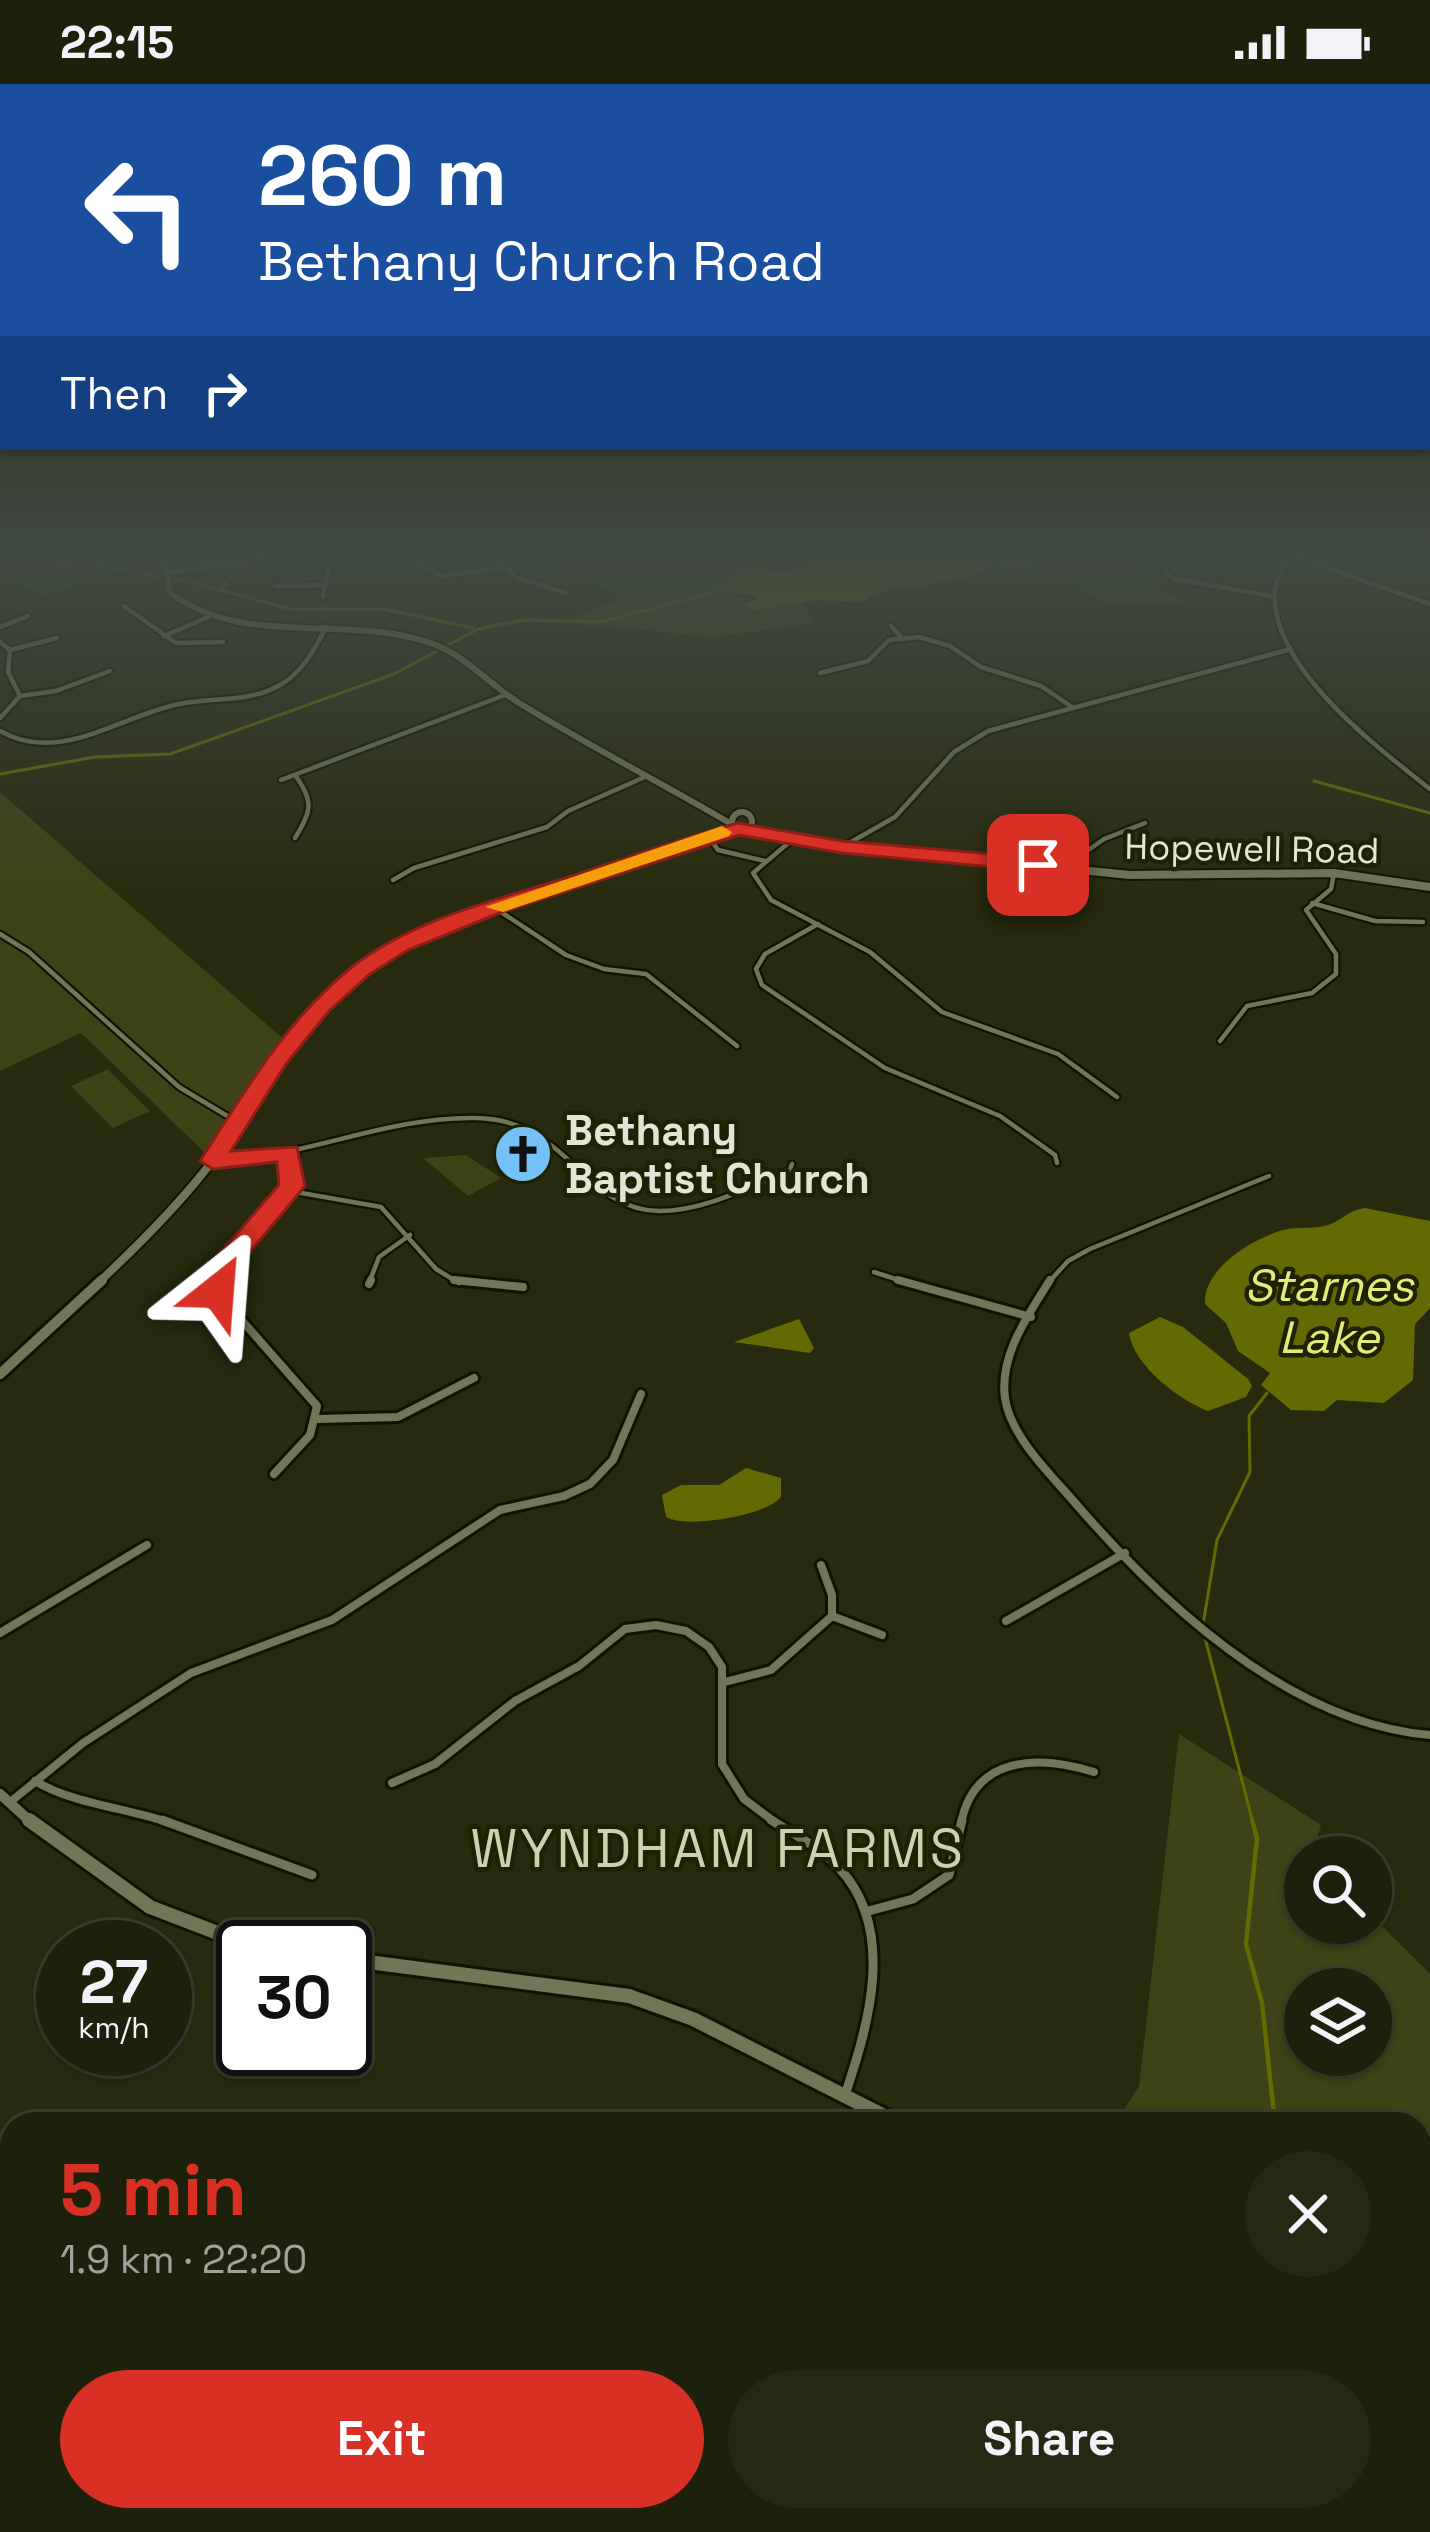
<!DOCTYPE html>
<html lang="en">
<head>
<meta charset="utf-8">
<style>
	body { margin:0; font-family:"Space Grotesk",sans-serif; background:#252813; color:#f1f3f6; height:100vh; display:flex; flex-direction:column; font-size:45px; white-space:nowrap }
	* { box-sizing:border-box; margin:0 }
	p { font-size:39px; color:#a0a39c }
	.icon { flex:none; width:66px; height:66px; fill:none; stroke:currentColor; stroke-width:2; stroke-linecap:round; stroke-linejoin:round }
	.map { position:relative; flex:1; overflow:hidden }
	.panel { position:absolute; left:0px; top:2028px; width:1431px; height:420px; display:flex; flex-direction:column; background:#1d200a; border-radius:36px 36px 0 0; box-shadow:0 3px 9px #0004,0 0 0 3px #3b3e2b }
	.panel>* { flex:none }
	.hud { position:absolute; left:0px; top:0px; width:1431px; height:366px; box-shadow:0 3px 9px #0004,0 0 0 3px #3b3e2b; background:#1a4fa0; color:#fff; overflow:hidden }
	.tools { position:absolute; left:1284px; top:1752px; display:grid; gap:24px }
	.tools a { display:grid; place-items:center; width:108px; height:108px; border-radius:50%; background:#1d200a; box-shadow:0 3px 9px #0004,0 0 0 3px #3b3e2b; font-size:60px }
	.speed { position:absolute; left:36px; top:1836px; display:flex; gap:24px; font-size:60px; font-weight:700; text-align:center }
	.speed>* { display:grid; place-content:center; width:156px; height:156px; border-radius:50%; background:#1d200a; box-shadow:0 3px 9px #0004,0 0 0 3px #3b3e2b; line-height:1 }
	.speed small { font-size:30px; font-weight:400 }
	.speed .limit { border:6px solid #111; border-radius:18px; background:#fff; color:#111 }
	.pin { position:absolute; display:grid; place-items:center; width:102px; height:102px; color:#fff; margin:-51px; border-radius:24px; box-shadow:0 6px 18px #0006 }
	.me { position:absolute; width:132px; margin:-66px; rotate:28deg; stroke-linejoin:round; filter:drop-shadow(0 0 9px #0008) }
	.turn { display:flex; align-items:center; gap:42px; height:252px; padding:0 60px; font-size:54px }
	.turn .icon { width:156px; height:156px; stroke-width:2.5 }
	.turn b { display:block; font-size:84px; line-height:102px }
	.then { display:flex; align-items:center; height:114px; padding:0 60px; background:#0003; gap:24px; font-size:45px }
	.round { display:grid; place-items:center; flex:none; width:126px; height:126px; border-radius:63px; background:#252813 }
	.overview { display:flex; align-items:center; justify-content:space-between; height:204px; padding:0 60px }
	h1 { font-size:72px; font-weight:800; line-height:90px; color:#d93025 }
	.cta { display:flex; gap:24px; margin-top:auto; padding:24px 60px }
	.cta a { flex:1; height:138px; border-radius:72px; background:#d93025; color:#fff; font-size:48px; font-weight:800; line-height:138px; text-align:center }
	.cta a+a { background:#252813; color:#f1f3f6 }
	.status { display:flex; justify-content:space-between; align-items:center; height:84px; padding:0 60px; background:#1d200a; direction:ltr }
	.status svg { height:33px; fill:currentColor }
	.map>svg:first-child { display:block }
	.green { fill:#3d4217; fill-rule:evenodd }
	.water { fill:#636a03 }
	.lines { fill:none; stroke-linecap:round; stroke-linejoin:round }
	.stream-far1 { stroke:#636a03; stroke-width:3 }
	.stream { stroke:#636a03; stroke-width:4.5 }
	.street-far2-casing { stroke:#101300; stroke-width:9 }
	.street-far1-casing { stroke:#101300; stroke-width:14 }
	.street-casing { stroke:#101300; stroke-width:15 }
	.secondary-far3-casing { stroke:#101300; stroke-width:10 }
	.secondary-far2-casing { stroke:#101300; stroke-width:12 }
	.secondary-far1-casing { stroke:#101300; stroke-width:16 }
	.secondary-casing { stroke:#101300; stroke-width:20 }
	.street-far2 { stroke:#717656; stroke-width:4.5 }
	.street-far1 { stroke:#717656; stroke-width:8 }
	.street { stroke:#717656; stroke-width:9 }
	.secondary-far3 { stroke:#717656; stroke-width:6 }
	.secondary-far2 { stroke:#717656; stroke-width:8 }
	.secondary-far1 { stroke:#717656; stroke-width:10 }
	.secondary { stroke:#717656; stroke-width:14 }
	.route { fill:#d93025; stroke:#8d1f18; stroke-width:3 }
	.slow { fill:#f59e0b }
	.labels { text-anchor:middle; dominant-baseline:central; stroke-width:9; stroke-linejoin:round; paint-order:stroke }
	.far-street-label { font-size:36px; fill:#e3e5d4; stroke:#1e2104 }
	.poi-label { font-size:42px; font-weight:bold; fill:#e3e5d4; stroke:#1e2104; text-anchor:start }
	.water-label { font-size:45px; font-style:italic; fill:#e0ed78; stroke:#1e2104 }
	.near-neighbourhood-label { font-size:54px; letter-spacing:3px; fill:#ccd2af; stroke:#1e2104 }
</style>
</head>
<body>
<div class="status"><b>22:15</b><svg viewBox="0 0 49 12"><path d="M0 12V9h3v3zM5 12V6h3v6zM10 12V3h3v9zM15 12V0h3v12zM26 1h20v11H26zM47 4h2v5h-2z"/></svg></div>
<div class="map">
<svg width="1430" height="2448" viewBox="0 0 1430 2448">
	<rect width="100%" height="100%" fill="#272a0e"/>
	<g class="green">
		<polygon points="0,472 76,472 75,500 41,513 0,487"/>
		<polygon points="540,472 849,472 788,489 758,484 716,499 742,513 757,514 739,519 746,525 803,519 813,539 714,553 560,538 623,514"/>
		<polygon points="1023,472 1142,472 1136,491 1190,521 1112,521"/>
		<polygon points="0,708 288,959 241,1035 209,1073 81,949 0,987"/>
		<polygon points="108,985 108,986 150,1027 113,1044 71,1002"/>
		<polygon points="466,1071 501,1094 468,1112 423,1074"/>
		<path d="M1179 1650 1321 1741 1312 1773H1305V1839H1371V1831L1430 1890V2318L1419 2311V2040H1115L1139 2002ZM1305 1905H1371V1971H1305Z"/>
	</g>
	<g class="water">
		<polygon points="849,472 1025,472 1036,483 994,480 977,491 920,503 897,502 860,518 817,516 754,526 739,520 757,516 753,512 712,505 749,484 788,489"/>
		<path d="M1365 1124 1430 1137V1224L1415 1240 1413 1296 1384 1319 1337 1316 1324 1327 1291 1326 1261 1301 1270 1289 1238 1267 1226 1239 1205 1220C1203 1185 1251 1155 1283 1146 1299 1142 1315 1146 1331 1140 1344 1134 1350 1126 1365 1124Z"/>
		<path d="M1160 1233 1183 1243 1248 1295 1252 1302 1246 1313 1208 1327C1179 1316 1133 1281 1129 1249Z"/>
		<polygon points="799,1235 814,1264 810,1269 734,1258"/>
		<path d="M746 1384 781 1394V1413C766 1432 686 1445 666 1433L662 1411 681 1401H719Z"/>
	</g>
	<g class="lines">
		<g class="stream-far1">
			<polyline points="40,472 188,497 290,525 384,525 473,544"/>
			<polyline points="222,503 249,477"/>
			<polyline points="0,690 95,673 170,670 394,590 478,545 524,536 601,538 716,508"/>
			<polyline points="1314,697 1430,729"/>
			<polyline points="1203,1541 1217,1456 1250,1388 1249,1332 1267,1309"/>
			<polyline points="1204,1550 1253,1739"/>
		</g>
		<g class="stream">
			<polyline points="1252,1736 1257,1754 1246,1860 1262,1919 1275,2040"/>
			<polyline points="1343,2436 1345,2448"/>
		</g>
		<defs>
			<g id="street-far2">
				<polyline points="404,472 441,492 503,484"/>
				<polyline points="495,472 517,494 566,509"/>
				<path d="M1290 472C1285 482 1276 494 1275 506 1268 582 1377 663 1430 705"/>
				<polyline points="1292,472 1430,520"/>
				<polyline points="1165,487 1175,495 1271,512"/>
				<polyline points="167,489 280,472"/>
				<polyline points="275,502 326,501"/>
				<polyline points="323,513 329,483 325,472"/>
				<polyline points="124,522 176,559 223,558"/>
				<polyline points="891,542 901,553"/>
				<polyline points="0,543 28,532"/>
				<polyline points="164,552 208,533"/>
				<polyline points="0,558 10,566 8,588 20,612 0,634"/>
				<polyline points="10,566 57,554"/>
				<polyline points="820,589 868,577 889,556 919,553 950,562 981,583 1041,602 1072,623"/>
				<polyline points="20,612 56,607 110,587"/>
				<path d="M0 647C59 681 120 632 179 620 213 613 249 619 280 601 302 589 315 565 326 543"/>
				<path d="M295 691C314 717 312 727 295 754"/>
				<polyline points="281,696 505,611"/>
				<polyline points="708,752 718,766 765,777"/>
				<polyline points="793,755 753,789 771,816 870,868 942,928 1058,970 1117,1013"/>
				<polyline points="844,762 895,733 954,668 988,647 1291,565"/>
				<polyline points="1063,784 1104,755 1145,739"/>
				<polyline points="393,796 414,784 547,743 568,727 647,692"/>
				<polyline points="1312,819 1375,837 1423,838"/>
				<polyline points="495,824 566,871 604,885 646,890 737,962"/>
				<polyline points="818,840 765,870 756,885 762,901 885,984 1000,1032 1055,1071 1057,1079"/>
				<polyline points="0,850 29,868 179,1003 239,1039"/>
				<polyline points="1220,957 1247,922 1312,909 1336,890 1336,870 1306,826 1331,805 1334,789"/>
				<path d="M213 1077C303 1075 387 1032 476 1034 569 1035 582 1126 659 1127 704 1127 749 1103 790 1086L792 1080"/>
				<polyline points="294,1099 297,1068"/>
				<polyline points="290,1107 381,1123 436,1185 459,1199"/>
				<polyline points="874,1188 908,1199"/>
				<polyline points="218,1199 290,1107 288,1069"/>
				<polyline points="369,1199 379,1173 410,1151"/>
				<polyline points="1048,1199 1068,1177 1090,1165 1269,1092"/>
			</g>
			<g id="street-far1">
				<polyline points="217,1196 223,1215 317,1322 310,1351 274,1390"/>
				<polyline points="454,1196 523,1203"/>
				<polyline points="898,1196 1031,1233"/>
				<path d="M1050 1196C1029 1230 999 1271 1005 1314 1010 1350 1046 1386 1070 1413 1158 1516 1287 1639 1430 1651"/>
				<polyline points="369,1200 371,1196"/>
				<polyline points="319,1335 398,1333 474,1294"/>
				<polyline points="832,1532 882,1551"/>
				<polyline points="1006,1537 1125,1469"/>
				<polyline points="0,1549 147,1461"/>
				<polyline points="725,1598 771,1586 832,1532 832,1511 821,1481"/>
				<path d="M35 1697C73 1720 127 1724 170 1739"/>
				<polyline points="392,1699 435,1680 515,1617 579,1582 625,1545 656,1541 686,1547 709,1563 722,1583 722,1680 744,1715 776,1739"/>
				<polyline points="9,1719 83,1659 191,1589 332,1536 500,1426 564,1412 590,1400 613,1376 641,1310"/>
				<path d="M961 1739C975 1671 1039 1671 1094 1688"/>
			</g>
			<g id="street">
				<polyline points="162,1736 312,1791"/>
				<path d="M771 1736C795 1751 821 1764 840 1785 896 1846 869 1939 846 2008"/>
				<polyline points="865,1828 913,1815 949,1791 962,1736"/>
				<polyline points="1419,2223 1430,2198"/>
				<polyline points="548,2436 550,2448"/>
			</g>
			<g id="secondary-far3">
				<path d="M166 472 169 508C244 566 350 528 436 561 466 573 492 602 519 619 588 661 659 698 728 738"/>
				<circle cx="742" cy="738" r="10"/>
				<polyline points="743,745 842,763 1091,787"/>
				<polyline points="609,787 738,745"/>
			</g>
			<g id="secondary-far2">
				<polyline points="1060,784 1130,791 1334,789 1430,803"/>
				<path d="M98 1199C141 1159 182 1118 217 1071 264 1008 296 932 363 885 436 832 534 812 618 784"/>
			</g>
			<g id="secondary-far1">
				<polyline points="0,1290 102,1196"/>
				<polyline points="0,1710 32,1739"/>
			</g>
			<g id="secondary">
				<polyline points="29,1736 150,1823 254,1863"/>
				<polyline points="345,1875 629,1912 693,1935 900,2040"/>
				<polyline points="1419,2315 1430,2321"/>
			</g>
		</defs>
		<use href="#street-far2" class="street-far2-casing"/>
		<use href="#street-far1" class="street-far1-casing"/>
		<use href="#street" class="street-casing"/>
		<use href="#secondary-far3" class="secondary-far3-casing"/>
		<use href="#secondary-far2" class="secondary-far2-casing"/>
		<use href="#secondary-far1" class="secondary-far1-casing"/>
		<use href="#secondary" class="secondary-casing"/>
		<use href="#street-far2" class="street-far2"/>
		<use href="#street-far1" class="street-far1"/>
		<use href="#street" class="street"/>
		<use href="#secondary-far3" class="secondary-far3"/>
		<use href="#secondary-far2" class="secondary-far2"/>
		<use href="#secondary-far1" class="secondary-far1"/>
		<use href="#secondary" class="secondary"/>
	</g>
	<linearGradient id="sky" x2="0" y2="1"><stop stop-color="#151708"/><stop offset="0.58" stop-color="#414a41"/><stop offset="1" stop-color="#414a41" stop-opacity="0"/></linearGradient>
	<rect width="1430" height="815" fill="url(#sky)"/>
	<path class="route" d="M738 739 842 757 1038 774 1048 781 1038 787 842 769 739 751 502 828 408 866 370 890 329 927 286 980 231 1067 297 1063 305 1102 235 1186 228 1214H209L205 1207 213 1177 279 1101 277 1078 213 1085 200 1077C245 1007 287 935 352 883 412 835 500 815 572 792 627 774 682 754 738 739Z"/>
	<polygon class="slow" points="722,742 732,748 729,752 503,828 485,823"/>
	<defs>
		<symbol id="church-disc" viewBox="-11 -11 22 22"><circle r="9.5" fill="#73c1f6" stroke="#1e2104"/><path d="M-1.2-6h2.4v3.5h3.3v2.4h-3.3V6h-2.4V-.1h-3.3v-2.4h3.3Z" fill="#111"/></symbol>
	</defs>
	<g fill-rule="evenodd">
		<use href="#church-disc" x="490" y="1037" width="66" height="66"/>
	</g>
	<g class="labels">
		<g class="far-street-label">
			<text transform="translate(1252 765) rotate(1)">Hopewell Road</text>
		</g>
		<g class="poi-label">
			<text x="565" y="1046">Bethany<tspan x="565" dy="48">Baptist Church</tspan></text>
		</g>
		<g class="water-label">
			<text x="1329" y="1201">Starnes<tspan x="1329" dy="52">Lake</tspan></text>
		</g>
		<g class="near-neighbourhood-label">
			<text x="718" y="1764">WYNDHAM FARMS</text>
		</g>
	</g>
</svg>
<div class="tools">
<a><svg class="icon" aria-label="search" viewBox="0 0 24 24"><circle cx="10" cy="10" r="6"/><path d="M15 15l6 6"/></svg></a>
<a><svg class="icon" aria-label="layers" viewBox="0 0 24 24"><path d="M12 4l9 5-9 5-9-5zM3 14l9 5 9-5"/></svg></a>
</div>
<div class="speed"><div>27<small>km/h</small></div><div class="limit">30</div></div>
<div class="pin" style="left:1038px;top:781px;background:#d93025"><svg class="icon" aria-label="arrive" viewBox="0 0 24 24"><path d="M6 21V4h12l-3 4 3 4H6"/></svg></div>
<svg class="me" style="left:218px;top:1207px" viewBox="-20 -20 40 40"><path d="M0-17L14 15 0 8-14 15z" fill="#d93025" stroke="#fff" stroke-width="4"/></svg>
<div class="hud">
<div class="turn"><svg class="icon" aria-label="left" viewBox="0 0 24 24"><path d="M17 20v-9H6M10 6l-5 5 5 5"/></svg><div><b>260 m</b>Bethany Church Road</div></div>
<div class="then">Then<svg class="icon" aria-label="right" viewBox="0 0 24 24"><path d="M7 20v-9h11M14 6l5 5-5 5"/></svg></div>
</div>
<section class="panel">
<div class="overview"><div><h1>5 min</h1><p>1.9 km · 22:20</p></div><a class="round"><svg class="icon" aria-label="close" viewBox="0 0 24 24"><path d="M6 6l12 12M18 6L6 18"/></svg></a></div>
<div class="cta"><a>Exit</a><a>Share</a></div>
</section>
</div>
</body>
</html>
